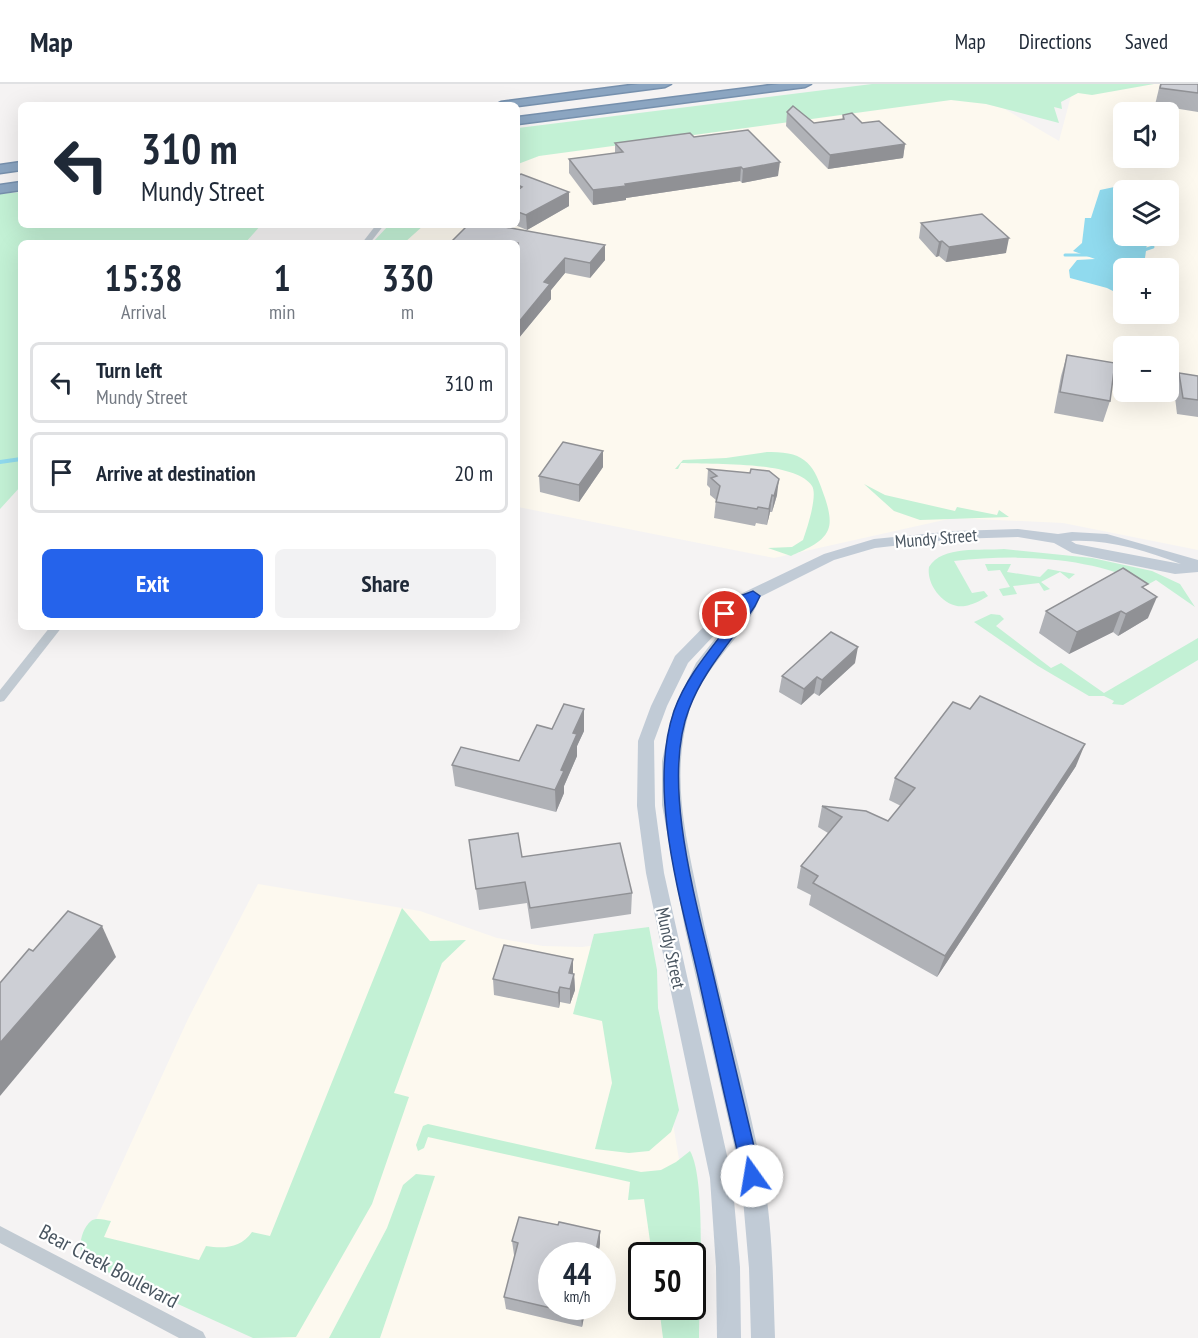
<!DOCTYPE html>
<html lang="en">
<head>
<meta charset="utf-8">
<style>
	body { margin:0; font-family:"PT Sans Narrow",sans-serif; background:#f2f2f3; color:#1f2937; height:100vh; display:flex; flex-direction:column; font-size:22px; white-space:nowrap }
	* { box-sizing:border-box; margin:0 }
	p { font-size:20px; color:#747a83 }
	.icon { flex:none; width:33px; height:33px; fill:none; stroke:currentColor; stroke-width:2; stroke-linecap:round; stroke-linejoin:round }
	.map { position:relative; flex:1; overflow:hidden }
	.panel { position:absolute; left:18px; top:156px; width:502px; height:390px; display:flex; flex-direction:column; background:#fff; border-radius:9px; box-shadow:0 6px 24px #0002 }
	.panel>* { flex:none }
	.top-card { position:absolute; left:18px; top:18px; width:502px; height:126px; border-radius:9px; box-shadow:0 6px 24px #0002; background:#fff; color:#1f2937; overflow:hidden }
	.tools { position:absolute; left:1113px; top:18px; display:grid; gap:12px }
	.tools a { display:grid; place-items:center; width:66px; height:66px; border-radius:9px; background:#fff; box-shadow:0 6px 24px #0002; font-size:30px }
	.speed { position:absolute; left:538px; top:1158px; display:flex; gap:12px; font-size:30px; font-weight:700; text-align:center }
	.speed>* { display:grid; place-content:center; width:78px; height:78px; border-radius:50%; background:#fff; box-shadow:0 6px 24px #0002; line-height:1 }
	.speed small { font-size:15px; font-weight:400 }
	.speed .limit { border:3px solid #111; border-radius:9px; background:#fff; color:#111 }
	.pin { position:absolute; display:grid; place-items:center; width:51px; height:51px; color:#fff; margin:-26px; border:3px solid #fff; border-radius:50%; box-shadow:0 2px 6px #0007 }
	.me { position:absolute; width:66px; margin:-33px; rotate:347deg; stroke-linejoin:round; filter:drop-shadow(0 0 4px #0008) }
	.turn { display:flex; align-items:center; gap:21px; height:126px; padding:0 24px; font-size:27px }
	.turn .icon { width:78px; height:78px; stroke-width:2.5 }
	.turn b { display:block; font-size:42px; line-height:51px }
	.eta { display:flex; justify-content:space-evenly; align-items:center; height:102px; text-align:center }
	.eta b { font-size:36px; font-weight:800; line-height:42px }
	.primary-button { display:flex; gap:12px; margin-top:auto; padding:12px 24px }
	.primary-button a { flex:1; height:69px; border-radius:9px; background:#2563eb; color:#fff; font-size:24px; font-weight:800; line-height:69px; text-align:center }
	.primary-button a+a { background:#f2f2f3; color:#1f2937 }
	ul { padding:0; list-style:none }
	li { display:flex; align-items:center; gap:18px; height:81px; margin:0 12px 9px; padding:0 12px; border:3px solid #e0e1e3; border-radius:9px }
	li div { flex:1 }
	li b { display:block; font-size:22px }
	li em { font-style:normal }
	header { display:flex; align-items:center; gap:36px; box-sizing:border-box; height:84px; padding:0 30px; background:#fff; border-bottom:2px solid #e0e1e3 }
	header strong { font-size:28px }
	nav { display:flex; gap:33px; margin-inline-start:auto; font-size:21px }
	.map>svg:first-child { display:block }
	.commercial { fill:#fdf9ef; fill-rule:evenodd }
	.green { fill:#c3f1d5 }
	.water { fill:#90daee }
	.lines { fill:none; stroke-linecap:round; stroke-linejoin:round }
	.stream-far1 { stroke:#90daee; stroke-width:3 }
	.stream { stroke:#90daee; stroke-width:4 }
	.motorway-casing { stroke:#7690ad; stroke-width:3 }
	.minor { fill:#c1cad2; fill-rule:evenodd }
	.secondary { fill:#c1cbd6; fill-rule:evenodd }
	.motorway { fill:#8ba5c1; fill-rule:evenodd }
	.wall { fill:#b0b2b7 }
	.shaded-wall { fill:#909195 }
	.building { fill:#cdcfd5; stroke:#909195; stroke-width:1.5 }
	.route { fill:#2563eb; stroke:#184099; stroke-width:1.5 }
	.labels { text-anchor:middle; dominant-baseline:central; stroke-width:4.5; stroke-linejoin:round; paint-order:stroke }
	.street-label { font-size:18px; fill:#4a5661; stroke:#fff }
	.near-street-label { font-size:21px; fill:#4a5661; stroke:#fff }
</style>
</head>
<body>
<header>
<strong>Map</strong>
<nav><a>Map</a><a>Directions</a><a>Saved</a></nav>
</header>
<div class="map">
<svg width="1198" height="1254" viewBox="0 0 1198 1254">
	<rect width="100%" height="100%" fill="#f5f3f3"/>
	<g class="commercial">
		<path d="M1119 0H1198V466L1063 439 953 434 774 474 518 423V159H401L420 141H518V77L536 71 949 15 970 16 1003 24 1059 57 1072 8ZM1124 28H1168V74H1124ZM1124 106H1168V152H1124ZM1124 184H1168V230H1124ZM1124 262H1168V308H1124Z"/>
		<path d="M258 800 420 827 497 854 543 862 582 863 642 855 682 1093 683 1171 642 1172V1222L684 1223V1254H282L88 1153 188 935ZM552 1172H603V1222H552Z"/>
	</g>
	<g class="green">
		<polygon points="872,0 1154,0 1092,11 1078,9 1061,18 1062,25 1054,23 1059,39 986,20 951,16 539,72 518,80 518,44"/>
		<polygon points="21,108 21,141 261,141 245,159 21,159 21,402 0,425 0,110"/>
		<polygon points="389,141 424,141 404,159 372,159"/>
		<path d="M767 368C806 367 814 380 825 414 828 423 832 437 828 446 822 460 803 466 791 472L768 464 792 463 803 456C807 445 818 411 812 402 795 376 710 381 681 379L678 385H675L683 376 726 374Z"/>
		<polygon points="864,400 885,411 955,427 957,423 997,431 999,426 1009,433 920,436 894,427"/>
		<path d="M1004 465 1092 474 1152 487 1180 500 1195 523 1156 496 1147 501C1090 472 1017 470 954 477L972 509 984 507 988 512C982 516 972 521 965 522 945 525 926 501 929 483 942 461 982 467 1004 465Z"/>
		<polygon points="985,480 1011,480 1007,488 1040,493 1048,485 1075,490 1069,495 1060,488 1041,498 1050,505 1044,507 1039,499 1013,502 1017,510 1003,512 999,505 1010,503 1000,486 988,487"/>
		<polygon points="991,530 1000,531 1004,535 996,542 1051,584 1061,579 1104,609 1198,554 1198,576 1123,621 1112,620 1114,617 1104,612 1089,612 1038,582 974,538"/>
		<path d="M402 824 430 857 466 856 442 879 394 1009 409 1013 372 1120 296 1253 253 1254 85 1178C77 1168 80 1146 91 1137 96 1133 105 1136 111 1137L104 1153 199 1176 206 1162C224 1165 241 1164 252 1148L270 1152Z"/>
		<polygon points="649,843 657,886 658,924 679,1026 671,1048 649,1067 629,1069 595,1065 612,999 602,937 573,930 594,850"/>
		<path d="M428 1040 641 1088 661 1086 676 1078 690 1067C707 1096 699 1216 699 1254H663L659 1223 693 1222V1172L652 1171 644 1115 628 1116 630 1098 428 1053 424 1064 418 1067 416 1061 423 1042Z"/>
		<polygon points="416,1090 435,1092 380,1254 329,1254 387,1144 403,1101"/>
	</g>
	<polygon class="water" points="1124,101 1146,106 1124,106 1124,152 1148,152 1145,174 1137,176 1135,180 1130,181 1131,184 1124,184 1123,212 1107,204 1070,194 1069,186 1077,176 1095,175 1073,167 1082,159 1085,134 1091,134 1100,106"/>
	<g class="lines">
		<g class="stream-far1">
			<polyline points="1141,167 1153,163"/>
			<polyline points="1065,171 1092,171"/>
		</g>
		<polyline class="stream" points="0,378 21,375"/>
		<defs>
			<g id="motorway">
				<polygon points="639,0 671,0 665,3 518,22 495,21 501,18"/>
				<polygon points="779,0 811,0 805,3 518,40 518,33"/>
				<polygon points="21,78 21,86 0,89 0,81"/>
				<polygon points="21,98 21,106 0,109 0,101"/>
			</g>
		</defs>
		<use href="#motorway" class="motorway-casing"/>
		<g class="minor">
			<polygon points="376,141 384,141 370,159 362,159"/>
			<polygon points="50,543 62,543 4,617 0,618 0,606"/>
			<polygon points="0,1142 203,1248 206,1254 179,1254 0,1159"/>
		</g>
		<path class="secondary" d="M1018 445 1058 450 1072 448 1107 450 1198 476V488L1175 490 1072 469 1054 459 1018 453 955 455 875 464 834 476 760 513C746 553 702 582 689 628 671 693 685 748 698 812 717 906 745 997 763 1091 773 1144 773 1200 775 1254H751L749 1184 741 1092 685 845 662 721V677L673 627 696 579 736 528 688 579 667 622 654 657 655 722 664 789 732 1094 740 1183 741 1254H717L716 1183 710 1094 646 789 637 722 638 657 651 622 675 572 732 514 824 470 874 455 955 447ZM1071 457C1109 455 1146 467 1181 480L1076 460Z"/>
		<use href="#motorway" class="motorway"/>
	</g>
	<g class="wall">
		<polygon points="1160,0 1198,0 1198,28 1155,21"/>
		<polygon points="787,28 814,39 842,36 843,31 862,39 905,60 903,74 828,85 786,42"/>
		<polygon points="694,53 778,92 742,99 740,97 626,114 626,116 593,121 569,89 569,75 615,69 615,59"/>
		<polygon points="518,92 569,122 527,146 515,141 518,141"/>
		<polygon points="921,139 1006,169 946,178 939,172 936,173 919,154"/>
		<polygon points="518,159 605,176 590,194 565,189 551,206 551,215 518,255"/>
		<polygon points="1067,271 1110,317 1103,338 1054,329 1061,292"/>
		<polygon points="1179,289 1198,292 1198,333 1177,330 1174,305"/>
		<polygon points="603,367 603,383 579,418 540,408 539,392"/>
		<polygon points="708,385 777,411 772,428 770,428 767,441 756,439 755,442 714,434 716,416 710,411 710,404 707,401"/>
		<polygon points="1146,506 1148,534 1118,552 1113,548 1069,570 1039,549 1046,527"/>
		<polygon points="855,579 819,612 814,609 801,621 779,608 782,592"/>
		<polygon points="552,645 584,647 577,662 577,672 564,702 564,709 556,728 455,702 452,681 519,677"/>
		<polygon points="1076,682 937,893 809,821 811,811 797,804 801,782 828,749 818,743 822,722 888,737 901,722 889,716 895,694"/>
		<polygon points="469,756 632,809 631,830 531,845 527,819 479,826"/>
		<polygon points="574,890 575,906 570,920 560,918 559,924 494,911 493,895"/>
		<polygon points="512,1157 600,1160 582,1243 506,1225 504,1213 515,1171 514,1171"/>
	</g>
	<g class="shaded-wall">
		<polygon points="905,60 903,74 828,85 830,71"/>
		<polygon points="780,78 778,92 742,99 743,85"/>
		<polygon points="741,83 740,97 626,114 626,116 593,121 593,106 625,100"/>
		<polygon points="569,108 569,122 527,146 526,131"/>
		<polygon points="1009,154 1006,169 946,178 949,163"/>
		<polygon points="942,157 939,172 936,173 939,158"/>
		<polygon points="605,161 605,176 590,194 590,179"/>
		<polygon points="565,174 565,189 551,206 551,215 518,255 518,239 544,198"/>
		<polygon points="603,367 603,383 579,418 579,401"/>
		<polygon points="779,395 777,411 772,428 774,412"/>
		<polygon points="772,411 770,428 767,441 769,425"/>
		<polygon points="1157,513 1148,534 1118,552 1126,530"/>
		<polygon points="1121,527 1113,548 1069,570 1077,548"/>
		<polygon points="858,563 855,579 819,612 822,596"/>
		<polygon points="817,593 814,609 801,621 804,605"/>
		<polygon points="584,625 584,647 577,662 577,672 564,702 564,709 556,728 555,706 573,649"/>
		<polygon points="1085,660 1076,682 937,893 945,872"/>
		<polygon points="102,842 116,873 0,1012 0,959"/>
		<polygon points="573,875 573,891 569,889"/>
		<polygon points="574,890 575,906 570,920 570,905"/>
		<polygon points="560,903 560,918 559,924 558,909"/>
		<polygon points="600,1147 600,1160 598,1172 595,1172"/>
		<polygon points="583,1222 586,1222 582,1243 581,1231"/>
	</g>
	<g class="building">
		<polygon points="1161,0 1198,0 1198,9 1160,4"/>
		<polygon points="793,22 814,39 844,35 843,31 852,29 862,39 879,37 905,60 830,71 787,28"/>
		<polygon points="748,46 780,78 743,85 741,83 625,100 626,102 593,106 569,75 623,68 615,59 690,49 694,53"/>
		<polygon points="521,90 569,108 526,131 518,128 518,106 522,103 518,101 518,92"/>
		<polygon points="982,130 1009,154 949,163 942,157 939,158 921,139"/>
		<polygon points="468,141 494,141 605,161 590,179 565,174 544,198 550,200 518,239 518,159 450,159"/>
		<polygon points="1067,271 1115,279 1110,317 1060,308"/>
		<polygon points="1179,289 1198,292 1198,316 1183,314"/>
		<polygon points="563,358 603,367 579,401 539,392"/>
		<polygon points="708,385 750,389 751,385 769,387 779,395 774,412 772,411 769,425 758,423 757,425 716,418 720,402 711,394 717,392"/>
		<polygon points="1123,484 1148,500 1142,503 1157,513 1126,530 1121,527 1077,548 1046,527"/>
		<polygon points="831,548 858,563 822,596 817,593 804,605 782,592"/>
		<polygon points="980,612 1085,660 945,872 813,799 818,792 801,782 842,733 822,722 866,727 888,737 915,704 895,694 953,618 970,625"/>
		<polygon points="564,620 584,625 573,649 577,650 561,686 564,687 555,706 452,681 461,663 519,677 537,641 552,645"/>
		<polygon points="518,749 522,773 620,759 632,809 530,824 525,798 476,805 469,756"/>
		<polygon points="68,827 102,842 0,959 0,899 29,865 33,867"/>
		<polygon points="504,861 573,875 569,889 574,890 570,905 560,903 558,909 493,895"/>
		<polygon points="519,1133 558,1141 559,1138 600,1147 595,1172 552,1172 552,1222 583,1222 581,1231 504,1213 518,1159 512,1157"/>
	</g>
	<path class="route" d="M753 507 760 512 755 522C732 557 704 585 689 625 660 700 698 824 716 902 731 965 746 1029 761 1092L758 1098 752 1101 745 1098 743 1092C728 1027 713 961 699 896 681 816 647 706 674 627 689 585 720 556 744 520L725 534 718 530 732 515Z"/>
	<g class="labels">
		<g class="street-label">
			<text transform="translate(936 454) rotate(-5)">Mundy Street</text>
			<text transform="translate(671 864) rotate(78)">Mundy Street</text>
		</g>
		<g class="near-street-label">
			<text transform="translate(109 1182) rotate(28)">Bear Creek Boulevard</text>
		</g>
	</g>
</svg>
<div class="tools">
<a><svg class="icon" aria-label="sound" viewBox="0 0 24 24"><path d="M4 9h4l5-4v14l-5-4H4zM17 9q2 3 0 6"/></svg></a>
<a><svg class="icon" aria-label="layers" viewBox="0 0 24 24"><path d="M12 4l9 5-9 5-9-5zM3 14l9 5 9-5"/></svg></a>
<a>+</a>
<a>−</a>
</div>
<div class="speed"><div>44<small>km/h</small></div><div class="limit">50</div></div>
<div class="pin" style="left:725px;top:530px;background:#d93025"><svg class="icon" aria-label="arrive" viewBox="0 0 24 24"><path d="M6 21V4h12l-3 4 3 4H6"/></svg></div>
<svg class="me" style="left:752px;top:1092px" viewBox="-20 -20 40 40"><circle r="19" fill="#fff"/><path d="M0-13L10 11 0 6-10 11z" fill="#2563eb"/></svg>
<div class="top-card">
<div class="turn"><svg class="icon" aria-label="left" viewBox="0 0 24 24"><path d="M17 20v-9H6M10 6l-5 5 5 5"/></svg><div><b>310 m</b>Mundy Street</div></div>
</div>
<section class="panel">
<div class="eta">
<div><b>15:38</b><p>Arrival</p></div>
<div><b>1</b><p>min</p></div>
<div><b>330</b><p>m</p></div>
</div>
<ul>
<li><svg class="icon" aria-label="left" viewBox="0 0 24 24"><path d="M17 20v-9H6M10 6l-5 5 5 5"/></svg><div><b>Turn left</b><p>Mundy Street</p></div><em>310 m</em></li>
<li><svg class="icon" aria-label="arrive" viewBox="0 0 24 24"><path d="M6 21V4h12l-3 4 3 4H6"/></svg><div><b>Arrive at destination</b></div><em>20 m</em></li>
</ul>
<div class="primary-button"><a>Exit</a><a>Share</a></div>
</section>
</div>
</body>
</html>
